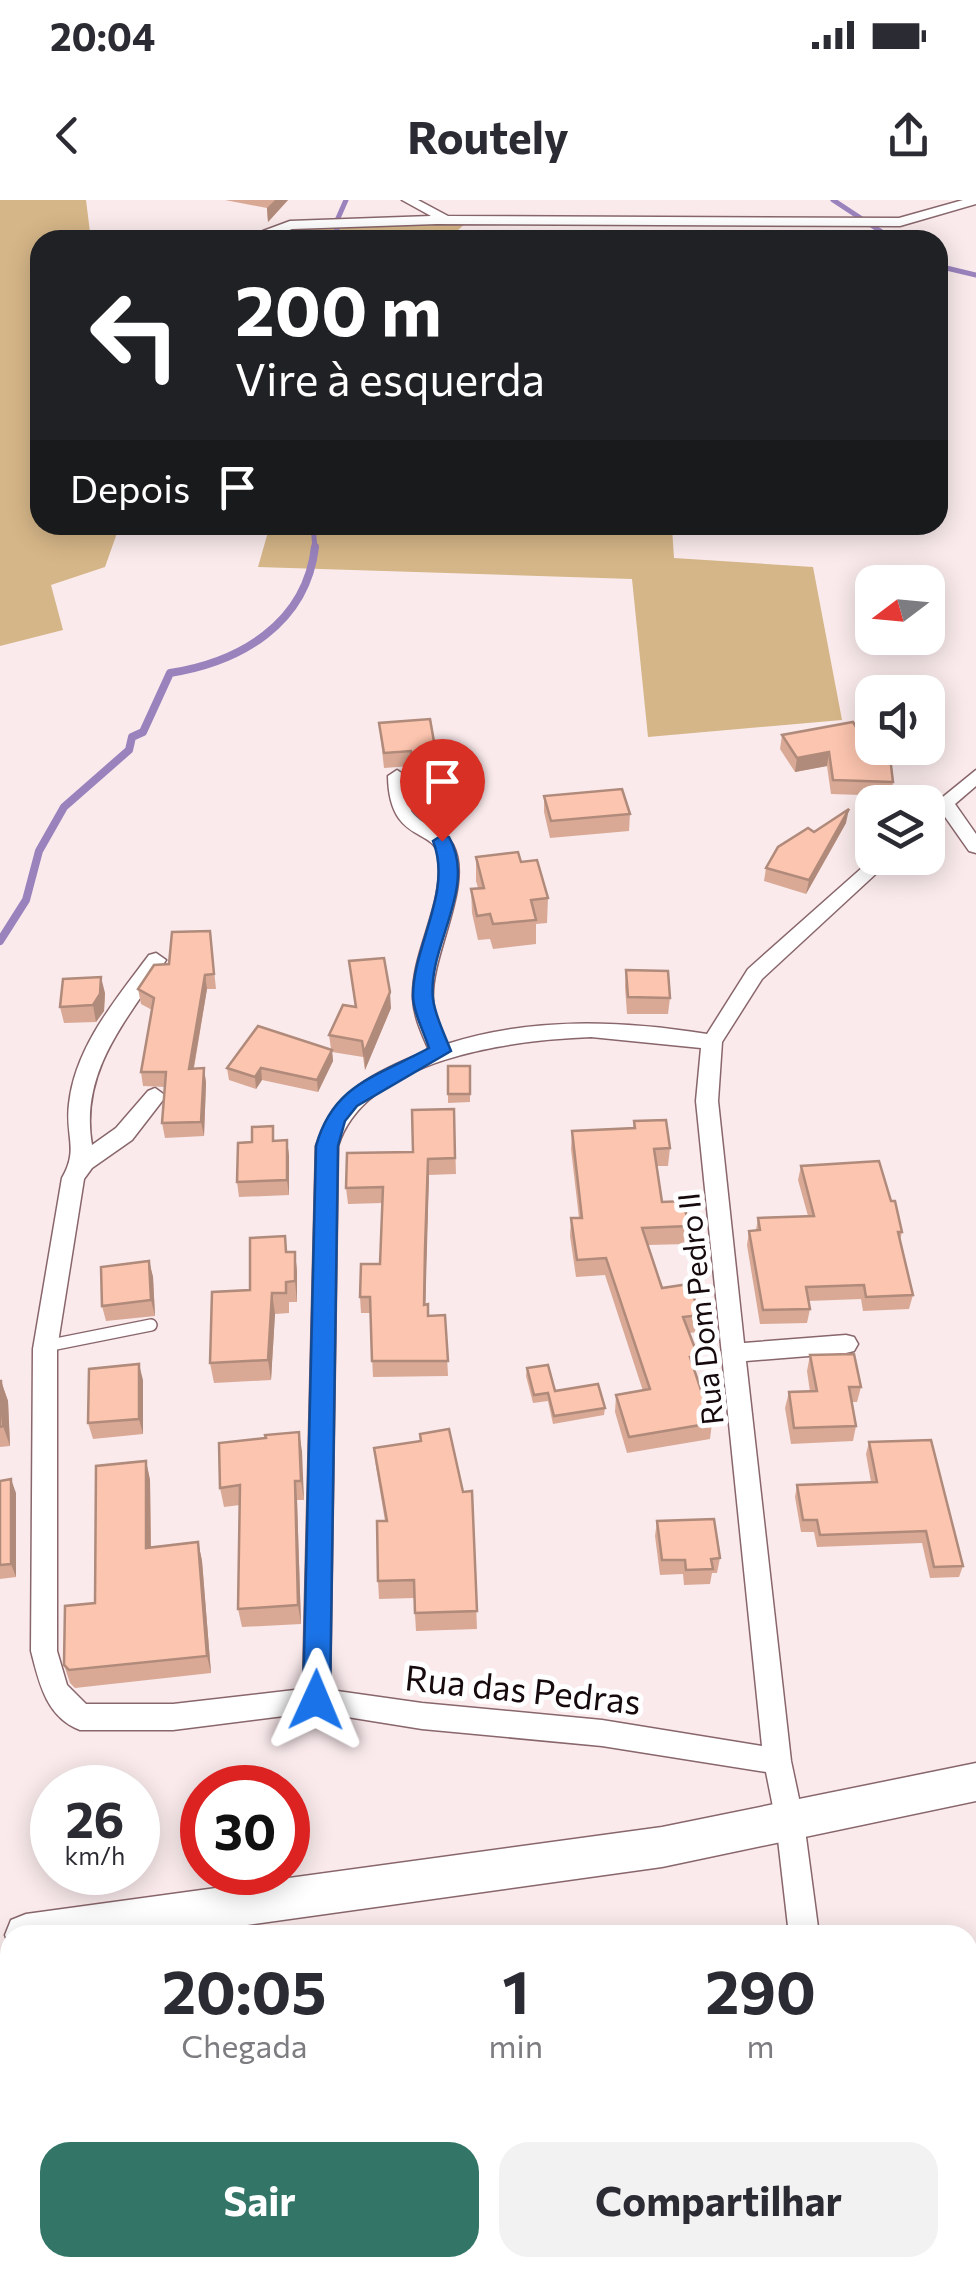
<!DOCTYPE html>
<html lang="pt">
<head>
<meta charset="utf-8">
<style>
	body { margin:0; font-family:Commissioner,sans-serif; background:#f2f2f3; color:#2b2b33; height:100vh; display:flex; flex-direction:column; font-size:38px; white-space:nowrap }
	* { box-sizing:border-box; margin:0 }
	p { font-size:32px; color:#7c7c81 }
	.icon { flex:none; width:55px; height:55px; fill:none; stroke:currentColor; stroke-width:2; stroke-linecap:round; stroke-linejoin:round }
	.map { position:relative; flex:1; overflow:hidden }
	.panel { position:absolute; left:0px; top:1725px; width:978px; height:352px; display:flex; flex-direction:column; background:#fff; border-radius:30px 30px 0 0; box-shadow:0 5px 25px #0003 }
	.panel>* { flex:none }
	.banner { position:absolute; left:30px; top:30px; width:918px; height:305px; border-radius:30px; box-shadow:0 5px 25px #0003; background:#202124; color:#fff; overflow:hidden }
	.needle { width:65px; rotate:254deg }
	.buttons { position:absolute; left:855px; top:365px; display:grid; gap:20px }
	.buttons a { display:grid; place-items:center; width:90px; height:90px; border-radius:20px; background:#fff; box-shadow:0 5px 25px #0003; font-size:50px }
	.speed { position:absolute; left:30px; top:1565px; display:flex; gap:20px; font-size:50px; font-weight:700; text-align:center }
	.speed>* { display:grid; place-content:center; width:130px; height:130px; border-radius:50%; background:#fff; box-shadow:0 5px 25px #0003; line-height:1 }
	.speed small { font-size:25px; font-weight:400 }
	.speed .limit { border:15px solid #d22; background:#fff; color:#111 }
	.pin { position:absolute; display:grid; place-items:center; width:85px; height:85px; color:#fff; margin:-102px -42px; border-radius:50% 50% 50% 0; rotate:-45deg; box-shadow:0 0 10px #0007 }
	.pin .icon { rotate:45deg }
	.me { position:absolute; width:110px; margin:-55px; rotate:1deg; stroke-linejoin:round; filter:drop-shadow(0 0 8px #0008) }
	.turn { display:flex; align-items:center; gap:35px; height:210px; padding:0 40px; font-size:45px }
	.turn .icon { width:130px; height:130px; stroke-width:2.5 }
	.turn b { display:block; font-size:70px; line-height:85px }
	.then { display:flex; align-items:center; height:95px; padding:0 40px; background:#0003; gap:20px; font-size:38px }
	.eta { display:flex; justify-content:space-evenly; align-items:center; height:170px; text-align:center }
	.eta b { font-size:60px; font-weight:700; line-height:70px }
	.primary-button { display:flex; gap:20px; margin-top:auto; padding:20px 40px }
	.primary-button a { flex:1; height:115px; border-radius:30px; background:#337668; color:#fff; font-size:40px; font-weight:700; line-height:115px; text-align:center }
	.primary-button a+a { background:#f2f2f3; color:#2b2b33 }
	.status { display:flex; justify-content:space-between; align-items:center; height:70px; padding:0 50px; background:#fff; direction:ltr }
	.status svg { height:28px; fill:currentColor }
	header { display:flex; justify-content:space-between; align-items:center; height:130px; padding:0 40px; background:#fff; font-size:45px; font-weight:700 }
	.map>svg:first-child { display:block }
	.green { fill:#d5b688 }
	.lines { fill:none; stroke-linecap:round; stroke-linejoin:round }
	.stream-far1 { stroke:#9a83bd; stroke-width:5 }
	.stream { stroke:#9a83bd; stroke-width:8 }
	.lane-casing { stroke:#88666b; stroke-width:14 }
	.street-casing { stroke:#88666b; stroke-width:3 }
	.secondary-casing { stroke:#88666b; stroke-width:3 }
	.lane { stroke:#fff; stroke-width:11 }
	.street { fill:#fff; fill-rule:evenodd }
	.secondary { fill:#fff; fill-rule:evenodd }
	.wall { fill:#d9a996 }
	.shaded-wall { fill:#b08a7a }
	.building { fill:#fcc5af; stroke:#b08a7a; stroke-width:2.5 }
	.route { fill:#1a73e8; stroke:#114b97; stroke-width:2.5 }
	.labels { text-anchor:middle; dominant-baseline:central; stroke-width:10; stroke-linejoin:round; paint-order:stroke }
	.street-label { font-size:30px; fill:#160a0c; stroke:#fff }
	.near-street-label { font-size:35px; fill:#160a0c; stroke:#fff }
</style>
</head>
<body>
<div class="status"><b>20:04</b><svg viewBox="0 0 49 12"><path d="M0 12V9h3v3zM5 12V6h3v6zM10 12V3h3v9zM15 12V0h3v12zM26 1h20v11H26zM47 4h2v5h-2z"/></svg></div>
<header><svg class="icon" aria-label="back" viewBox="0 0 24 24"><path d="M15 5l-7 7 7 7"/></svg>Routely<svg class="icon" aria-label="share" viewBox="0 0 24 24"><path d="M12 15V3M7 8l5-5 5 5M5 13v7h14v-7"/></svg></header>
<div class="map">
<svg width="976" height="2076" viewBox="0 0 976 2076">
	<rect width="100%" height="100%" fill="#faeaec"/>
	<g class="green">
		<polygon points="0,0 86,0 91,40 40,40 40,325 191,325 117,333 105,367 51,385 63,430 0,446"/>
		<polygon points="467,22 447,40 275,40 308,28"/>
		<polygon points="270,325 678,325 672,328 674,358 813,367 842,520 648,537 632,379 258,367"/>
	</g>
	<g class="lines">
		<g class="stream-far1">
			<polyline points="833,0 894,40"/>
			<polyline points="341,40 335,25 346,0"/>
			<polyline points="938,66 976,75"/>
			<polyline points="313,325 315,349"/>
		</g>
		<path class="stream" d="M0 741 26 700 39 651 64 607 129 550 132 537 143 532 170 473C240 462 306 424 315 347"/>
		<defs>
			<polyline id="lane" points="46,1146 151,1125"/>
			<g id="street">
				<polygon points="402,0 418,0 448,16 899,18 963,0 976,0 976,4 900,26 436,24 292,29 273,36 273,40 261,40 263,31 290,21 431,16"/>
				<path d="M397 570 406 576 411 611C422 627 444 628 453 645 474 685 430 755 433 800 434 815 441 830 447 844 532 817 619 820 707 834L748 769 873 658H893L762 779 722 842 718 901 744 1143 846 1135 854 1137 858 1144 854 1151 846 1153 746 1161 791 1561 804 1622 819 1735H789L776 1622 766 1572 602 1546 422 1529 316 1512 173 1530H80C46 1517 39 1482 31 1451L33 1149 62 978C79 949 65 936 69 904 75 847 116 799 149 755L156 753 166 760C128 819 79 870 92 945L116 928 148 891 155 888 166 896 132 940 92 968 84 979 57 1149V1451L67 1485 86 1504H173L303 1489 316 946C335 888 377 872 429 850 422 834 414 817 413 799 411 750 446 704 438 654 433 628 389 643 388 576ZM591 837 701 848 696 901 762 1546 602 1520 422 1503 330 1490 338 946C366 858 512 840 591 837Z"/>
				<polygon points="976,570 976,586 955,604 976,634 976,653 969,651 943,614 928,624 928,609"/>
				<rect x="0" y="1864" width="10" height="30"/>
				<polygon points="130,2068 162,2068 161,2076 129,2076"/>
				<polygon points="827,2068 859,2068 860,2076 828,2076"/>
			</g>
			<polygon id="secondary" points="976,1563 976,1601 662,1667 176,1735 10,1735 10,1747 5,1735 11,1720 26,1714 662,1627"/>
		</defs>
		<use href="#lane" class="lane-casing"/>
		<use href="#street" class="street-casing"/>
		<use href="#secondary" class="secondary-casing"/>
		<use href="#lane" class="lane"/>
		<use href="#street" class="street"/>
		<use href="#secondary" class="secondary"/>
	</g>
	<g class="wall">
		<polygon points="225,0 288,0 268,22 267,8"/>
		<polygon points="379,523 439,570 439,585 416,587 411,566 384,568"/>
		<polygon points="782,535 875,557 893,582 891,596 831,594 827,566 795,572 780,549"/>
		<polygon points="544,596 630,614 629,631 550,638 544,612"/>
		<polygon points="846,623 806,694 764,681 766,668 814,632"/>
		<polygon points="476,657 521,662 548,698 547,723 536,724 536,744 493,749 490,739 478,740 472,713 471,689 478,688 476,681"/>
		<polygon points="210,731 216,789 207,789 194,868 204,868 206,883 204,936 165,938 162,923 165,887 143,886 141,872 152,810 141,804 138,789"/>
		<polygon points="349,761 391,808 365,870 363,857 332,852 333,861 318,892 262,880 256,889 229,880 227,868 331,849 329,835 355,807"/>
		<polygon points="626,770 670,798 668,814 627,814 625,787"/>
		<polygon points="105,793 104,811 96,822 64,823 60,807"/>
		<polygon points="448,866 470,866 470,902 448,903"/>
		<polygon points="454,909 456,974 429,975 426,1065 425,1105 428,1116 445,1115 448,1176 373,1177 370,1113 361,1113 360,1097 380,1064 382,1003 348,1004 346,988 413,952"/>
		<polygon points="634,921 670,948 668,966 657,966 662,1002 688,1026 686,1044 648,1045 662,1088 700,1115 698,1132 689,1133 698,1156 695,1172 712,1223 710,1239 627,1253 615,1212 616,1195 643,1191 605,1075 576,1077 570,1036 571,1018 579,1018 571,949 572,931 633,928"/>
		<polygon points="287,940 289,956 289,995 239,997 237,982 275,941"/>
		<polygon points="801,966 891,1001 902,1032 900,1041 913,1095 909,1109 863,1111 861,1099 808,1101 810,1109 807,1123 760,1124 747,1045 749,1031 756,1030 758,1018 808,1016 798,980"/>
		<polygon points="285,1036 287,1052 295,1052 297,1072 297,1102 289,1102 289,1113 275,1114 271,1180 214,1183 210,1163 250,1090"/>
		<polygon points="149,1061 153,1077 155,1116 106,1121 102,1106"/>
		<polygon points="810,1155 861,1187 857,1202 852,1202 856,1226 853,1241 791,1244 785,1208 789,1192 810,1192 807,1171"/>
		<polygon points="527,1168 555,1191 605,1208 604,1215 553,1224 548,1201 533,1203 526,1176"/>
		<polygon points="143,1180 143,1234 93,1239 88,1223"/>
		<polygon points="0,1181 1,1181 8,1201 10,1246 0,1247"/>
		<polygon points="299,1232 304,1300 297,1300 301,1424 242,1427 238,1409 240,1305 224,1307 220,1288 266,1238"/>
		<polygon points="869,1242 963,1366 959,1377 930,1378 922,1343 817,1347 814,1332 801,1332 795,1297 797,1285 871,1282 866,1254"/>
		<polygon points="374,1248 463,1292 472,1291 477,1429 416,1431 414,1398 379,1399 378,1381 385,1321 376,1267"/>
		<polygon points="146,1261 150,1280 151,1347 198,1342 202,1361 211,1473 75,1488 70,1483 64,1465 95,1403"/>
		<polygon points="0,1281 16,1293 16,1377 0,1379"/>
		<polygon points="657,1321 720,1358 717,1373 712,1373 710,1384 684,1385 683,1374 660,1375 655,1336"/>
		<polygon points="692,2068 773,2068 776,2076 694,2076"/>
	</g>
	<g class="shaded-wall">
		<polygon points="275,0 288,0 268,22 267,8"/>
		<polygon points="829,552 827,566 795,572 797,558"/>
		<polygon points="849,609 846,623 806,694 809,680"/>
		<polygon points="205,775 207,789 191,883 189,869"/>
		<polygon points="101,777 105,793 104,811 96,822 93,805"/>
		<polygon points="390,792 391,808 365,870 364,853"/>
		<polygon points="332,850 333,861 318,892 317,880"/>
		<polygon points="204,868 206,883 204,936 201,922"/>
		<polygon points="261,868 262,880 256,889 255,877"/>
		<polygon points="287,940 289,956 289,995 287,980"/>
		<polygon points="428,959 429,975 425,1120 424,1105"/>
		<polygon points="295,1052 297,1072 297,1102 295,1081"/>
		<polygon points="149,1061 153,1077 155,1116 151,1100"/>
		<polygon points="272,1093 275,1114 271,1180 268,1160"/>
		<polygon points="139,1164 143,1180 143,1234 139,1219"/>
		<polygon points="1,1181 8,1201 10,1246 3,1226"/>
		<polygon points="299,1232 302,1251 304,1300 301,1281"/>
		<polygon points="146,1261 150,1280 151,1366 146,1348"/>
		<polygon points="11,1279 16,1293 16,1377 11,1364"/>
		<polygon points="295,1281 297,1300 301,1424 298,1405"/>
		<polygon points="198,1342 202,1361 211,1473 207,1456"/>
	</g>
	<g class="building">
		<polygon points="430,519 439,570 416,572 411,551 384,553 379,523"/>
		<polygon points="853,522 875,557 890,557 893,582 833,580 829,552 797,558 782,535"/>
		<polygon points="622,589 630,614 551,621 544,596"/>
		<polygon points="849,609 809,680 766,668 778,647 808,628 814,632"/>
		<polygon points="518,652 521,662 537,660 548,698 531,700 536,720 493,724 490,714 477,716 471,689 484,688 476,657"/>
		<polygon points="210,731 214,774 205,775 189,869 204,868 201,922 162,923 166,872 141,872 154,798 138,789 154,765 169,764 172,732"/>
		<polygon points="384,758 390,792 364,853 362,841 329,835 343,805 356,807 349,761"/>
		<polygon points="626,770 668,771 670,798 628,797"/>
		<polygon points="101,777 100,794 93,805 60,807 63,779"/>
		<polygon points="258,826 332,850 317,880 261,868 255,877 227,868"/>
		<rect x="448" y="866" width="22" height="28"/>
		<polygon points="454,909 455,958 428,959 425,1049 424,1105 428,1104 428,1116 445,1115 448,1161 372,1161 370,1097 360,1097 361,1064 380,1064 383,987 346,988 347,953 413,952 412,910"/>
		<polygon points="666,920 670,948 654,949 662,1002 684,1001 688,1026 642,1028 662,1088 689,1084 700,1115 683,1117 698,1156 690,1157 712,1223 629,1237 616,1195 650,1189 606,1058 577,1060 571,1018 582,1018 572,931 635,928 634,921"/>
		<polygon points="273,926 273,941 287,940 287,980 237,982 238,943 252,942 252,927"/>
		<polygon points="879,961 891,1001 895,1001 902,1032 898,1032 913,1095 866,1097 864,1085 806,1087 810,1109 763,1110 749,1031 760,1030 758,1018 814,1016 801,966"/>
		<polygon points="285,1036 286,1052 295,1052 295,1081 286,1082 286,1093 272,1093 268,1160 210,1163 212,1092 250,1090 250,1038"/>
		<polygon points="149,1061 151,1100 102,1106 101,1067"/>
		<polygon points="854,1154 861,1187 849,1187 856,1226 794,1228 789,1192 817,1191 810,1155"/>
		<polygon points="139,1164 139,1219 88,1223 89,1169"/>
		<polygon points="548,1165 555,1191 598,1184 605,1208 554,1216 548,1193 534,1195 527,1168"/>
		<polygon points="0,1181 1,1181 3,1226 0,1227"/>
		<polygon points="449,1229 463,1292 472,1291 477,1411 415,1413 414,1380 378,1381 377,1321 387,1321 374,1248 421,1241 420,1234"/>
		<polygon points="299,1232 301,1281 295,1281 298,1405 238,1409 240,1285 220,1288 219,1243 266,1238 265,1235"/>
		<polygon points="931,1240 963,1366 934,1367 926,1331 820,1335 817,1320 803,1320 797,1285 877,1282 869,1242"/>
		<polygon points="146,1261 146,1348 198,1342 207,1456 69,1470 64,1465 65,1406 95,1403 96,1266"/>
		<polygon points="11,1279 11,1364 0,1365 0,1281"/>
		<polygon points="714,1319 720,1358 711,1359 713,1369 686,1370 685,1360 662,1360 657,1321"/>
		<polygon points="697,2068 773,2068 776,2076 700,2076"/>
	</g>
	<path class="route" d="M442 635 449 637C478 688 427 746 433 799 435 816 445 835 451 851L357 906 345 921 338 946 330 1500 326 1509 316 1512 307 1509 303 1500 316 946C333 884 376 877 429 848 424 832 413 812 413 796 413 745 453 692 433 641Z"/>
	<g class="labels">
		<g class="street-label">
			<text transform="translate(699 1109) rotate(-96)">Rua Dom Pedro II</text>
		</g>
		<g class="near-street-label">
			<text transform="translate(523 1488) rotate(6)">Rua das Pedras</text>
		</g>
	</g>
</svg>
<div class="buttons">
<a><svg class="needle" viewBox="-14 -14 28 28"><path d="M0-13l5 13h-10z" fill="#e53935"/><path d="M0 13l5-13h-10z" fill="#7c7c81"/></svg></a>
<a><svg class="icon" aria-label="sound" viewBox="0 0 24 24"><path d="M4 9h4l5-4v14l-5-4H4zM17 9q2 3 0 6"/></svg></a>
<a><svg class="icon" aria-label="layers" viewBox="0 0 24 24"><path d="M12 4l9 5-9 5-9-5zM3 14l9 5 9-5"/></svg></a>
</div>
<div class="speed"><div>26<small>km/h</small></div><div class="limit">30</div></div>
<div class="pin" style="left:442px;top:641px;background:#d93025"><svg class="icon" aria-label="arrive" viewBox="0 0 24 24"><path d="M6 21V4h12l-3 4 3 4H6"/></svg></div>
<svg class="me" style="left:316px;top:1500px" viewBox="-20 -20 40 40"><path d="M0-17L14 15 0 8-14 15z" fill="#1a73e8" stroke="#fff" stroke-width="4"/></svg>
<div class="banner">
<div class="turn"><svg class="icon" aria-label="left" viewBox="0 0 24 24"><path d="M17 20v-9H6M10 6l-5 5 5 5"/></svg><div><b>200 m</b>Vire à esquerda</div></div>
<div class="then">Depois<svg class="icon" aria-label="arrive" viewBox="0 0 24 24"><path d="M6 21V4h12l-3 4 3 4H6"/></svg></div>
</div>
<section class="panel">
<div class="eta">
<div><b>20:05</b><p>Chegada</p></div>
<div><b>1</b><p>min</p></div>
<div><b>290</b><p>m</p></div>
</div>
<div class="primary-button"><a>Sair</a><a>Compartilhar</a></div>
</section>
</div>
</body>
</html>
